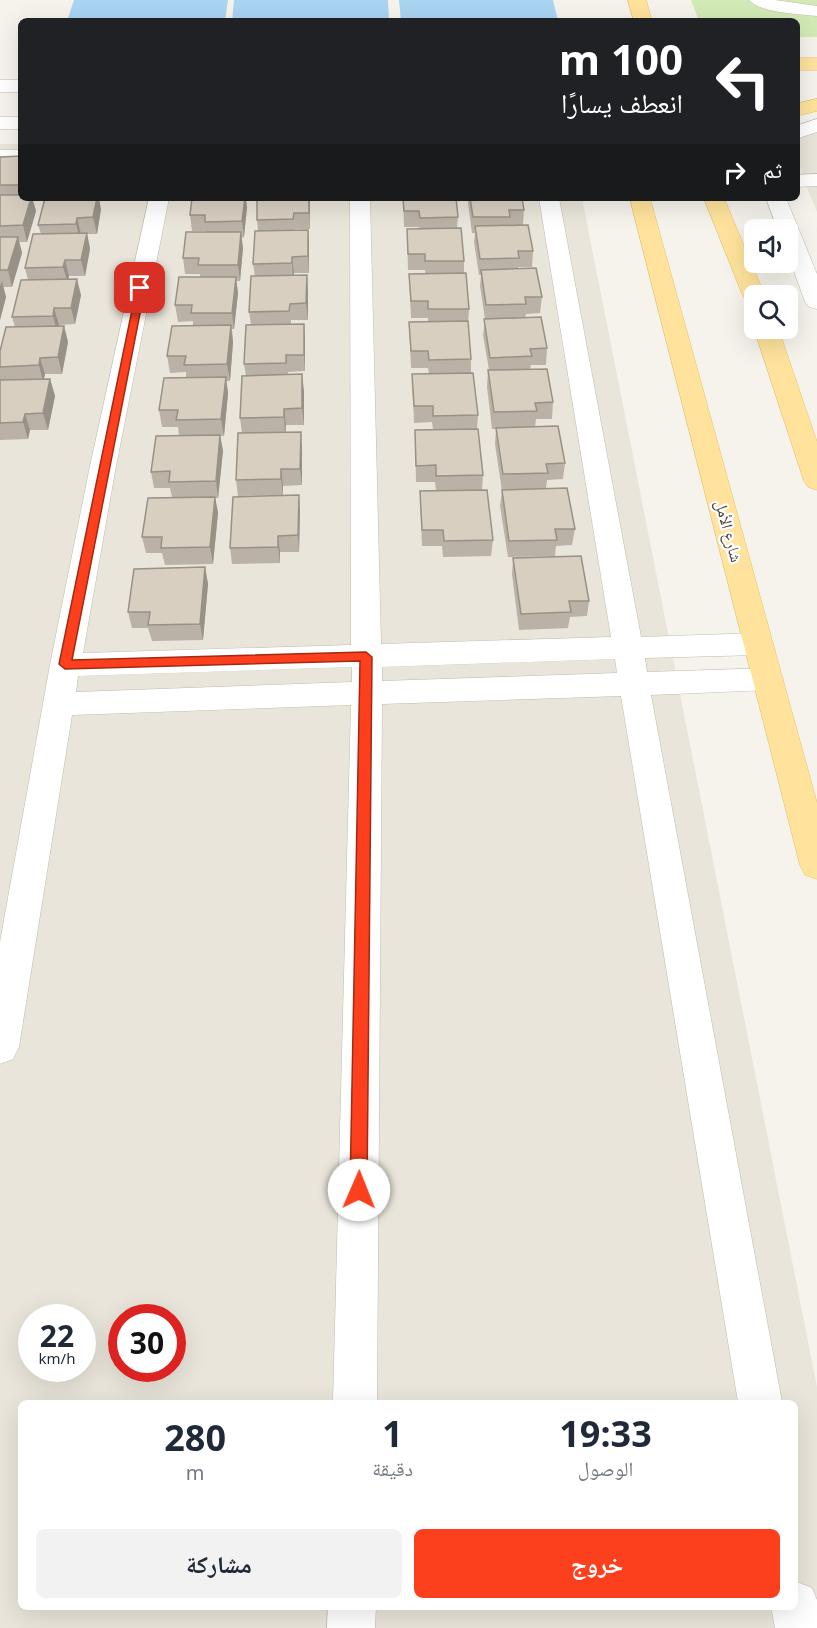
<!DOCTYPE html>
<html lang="ar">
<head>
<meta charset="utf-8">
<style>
	body { margin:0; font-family:"Noto Sans","Noto Naskh Arabic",sans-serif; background:#f2f2f3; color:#1f2937; direction:rtl; height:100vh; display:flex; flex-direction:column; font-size:22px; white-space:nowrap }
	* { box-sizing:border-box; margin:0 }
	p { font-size:20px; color:#747a83 }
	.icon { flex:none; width:33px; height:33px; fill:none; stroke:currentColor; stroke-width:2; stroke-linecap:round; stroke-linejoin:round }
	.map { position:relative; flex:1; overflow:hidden; direction:ltr }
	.drawer { position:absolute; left:18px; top:1400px; width:780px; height:210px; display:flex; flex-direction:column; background:#fff; border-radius:9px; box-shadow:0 6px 24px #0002; direction:rtl }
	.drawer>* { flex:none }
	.top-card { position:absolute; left:18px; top:18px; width:782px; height:183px; border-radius:9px; box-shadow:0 6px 24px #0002; direction:rtl; background:#202124; color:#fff; overflow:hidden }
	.fabs { position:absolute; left:744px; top:219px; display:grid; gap:12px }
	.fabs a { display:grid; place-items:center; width:54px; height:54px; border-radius:9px; background:#fff; box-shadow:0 6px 24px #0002; font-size:30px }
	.speed { position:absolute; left:18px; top:1304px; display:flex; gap:12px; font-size:30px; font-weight:700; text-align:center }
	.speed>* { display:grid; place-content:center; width:78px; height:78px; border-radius:50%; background:#fff; box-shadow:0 6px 24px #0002; line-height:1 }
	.speed small { font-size:15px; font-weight:400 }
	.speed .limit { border:9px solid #d22; background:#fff; color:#111 }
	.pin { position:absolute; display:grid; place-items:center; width:51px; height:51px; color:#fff; margin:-26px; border-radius:12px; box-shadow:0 3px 9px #0006 }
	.me { position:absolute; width:66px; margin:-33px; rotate:1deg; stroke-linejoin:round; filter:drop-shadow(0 0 4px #0008) }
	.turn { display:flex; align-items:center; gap:21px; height:126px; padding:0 18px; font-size:27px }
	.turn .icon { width:78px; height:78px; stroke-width:2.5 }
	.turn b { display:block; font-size:42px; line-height:51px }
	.then { display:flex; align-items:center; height:57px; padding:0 18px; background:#0003; gap:12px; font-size:22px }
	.eta { display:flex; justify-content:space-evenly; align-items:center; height:102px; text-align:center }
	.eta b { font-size:36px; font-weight:700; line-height:42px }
	.action { display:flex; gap:12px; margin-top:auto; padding:12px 18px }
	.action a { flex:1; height:69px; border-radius:9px; background:#fc3f1d; color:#fff; font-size:24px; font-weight:700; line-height:69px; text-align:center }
	.action a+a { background:#f2f2f3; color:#1f2937 }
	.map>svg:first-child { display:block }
	.residential { fill:#eae5da; fill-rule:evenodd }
	.green { fill:#d2eab5 }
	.water { fill:#a9d4f2 }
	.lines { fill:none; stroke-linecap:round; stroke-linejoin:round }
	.minor-casing { stroke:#c2bbae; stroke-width:1 }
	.major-casing { stroke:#e6c16a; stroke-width:1 }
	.minor { fill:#fff; fill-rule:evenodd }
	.major { fill:#ffe39c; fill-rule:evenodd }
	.wall { fill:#bab2a6 }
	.shaded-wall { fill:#979187 }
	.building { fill:#d8cfc1; stroke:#979187; stroke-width:1.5 }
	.route { fill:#fc3f1d; stroke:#a42913; stroke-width:1.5 }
	.labels { text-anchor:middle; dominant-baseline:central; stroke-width:4.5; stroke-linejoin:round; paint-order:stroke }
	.street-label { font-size:16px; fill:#4b4439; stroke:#fff }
</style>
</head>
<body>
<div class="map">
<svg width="817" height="1628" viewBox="0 0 817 1628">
	<rect width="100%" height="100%" fill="#f6f3ec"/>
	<g class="residential">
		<polygon points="796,129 817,129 817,212 797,163"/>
		<path d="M0 144H21V198H582L817 1387V1628H0ZM32 1317H82V1368H32ZM122 1317H172V1368H122ZM21 1402H795V1606H21Z"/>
	</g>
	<polygon class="green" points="691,0 817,0 817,37 797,37 796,21 699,21"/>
	<g class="water">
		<polygon points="74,0 228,0 225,21 67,21"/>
		<polygon points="234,0 388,0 389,21 232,21"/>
		<polygon points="399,0 553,0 558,21 401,21"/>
	</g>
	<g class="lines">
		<defs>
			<g id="minor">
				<path d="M749 0H775L817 6V16C800 14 760 13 749 0Z"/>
				<rect x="0" y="80" width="21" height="12"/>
				<rect x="0" y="117" width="21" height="12"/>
				<polygon points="817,119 817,132 796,139 796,126"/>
				<rect x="0" y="150" width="21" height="12"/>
				<polygon points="817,174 817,186 796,187 796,175"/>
				<path d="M149 198H169L116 466 83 653 351 645 350 198H370L381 644 611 637 539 198H559L641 637 758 633 768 636 773 644 768 652 758 655 645 658 647 672 768 668 779 671 783 679 779 687 768 690 651 695 782 1402H738L621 696 382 704 377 1402H333L351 705 72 715 19 1047 13 1059 0 1064V942L50 665 90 466ZM615 659 617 673 382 681V667ZM352 667V682L76 692 78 676Z"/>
				<polygon points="766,198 786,198 817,274 817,309 809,307 805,302 788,255 788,230 778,230"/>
				<polygon points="795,1581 812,1588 817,1600 817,1628 775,1628 771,1606 795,1606"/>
				<polygon points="328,1606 376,1606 375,1628 327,1628"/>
			</g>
			<g id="major">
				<polygon points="628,0 646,0 652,21 634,21"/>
				<rect x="796" y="58" width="21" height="12"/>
				<polygon points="817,99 817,111 796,116 796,104"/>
				<polygon points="630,198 650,198 817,803 817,879 805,875 800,865"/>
				<polygon points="704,198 724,198 765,296 754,296 754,303 746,301 743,296"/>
				<polygon points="754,328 778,328 817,442 817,490 808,487 804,481"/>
			</g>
		</defs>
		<use href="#minor" class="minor-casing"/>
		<use href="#major" class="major-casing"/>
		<use href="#minor" class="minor"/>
		<use href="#major" class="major"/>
	</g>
	<g class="wall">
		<polygon points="21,156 21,198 38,198 37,201 33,201 36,211 27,242 19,242 22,253 12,287 3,287 6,297 0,320 0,157"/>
		<polygon points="403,198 456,198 458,217 457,228 464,261 464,273 469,309 468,325 471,359 471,373 478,415 477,429 483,475 482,490 493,540 491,556 443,557 442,546 422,546 420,491 436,490 435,482 416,482 415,430 433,430 432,422 414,423 412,374 429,374 428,368 411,368 409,322 428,321 428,318 411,318 409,274 425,274 425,270 408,270 407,229 419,229 419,227 404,227"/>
		<polygon points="468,198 522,198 524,210 523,225 533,251 532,267 518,267 518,269 542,297 540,313 526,314 525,318 547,348 546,365 531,365 530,369 553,402 552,419 536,419 535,427 565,463 563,479 547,480 546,489 575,529 572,545 556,546 555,556 508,557 500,506 502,491 495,444 496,429 492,429 487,387 488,370 489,370 483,335 485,319 480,286 481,275 479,275 474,242 475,233 472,233 468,203"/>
		<polygon points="310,204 310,229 295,229 295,230 308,230 309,246 309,273 294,273 293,275 307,275 308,291 308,320 291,320 291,324 305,340 305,371 288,372 288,375 304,391 304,425 286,425 286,432 302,448 302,485 283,486 283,495 238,496 236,480 242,433 240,418 246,376 244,364 251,325 249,312 255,276 253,264 258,231 257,220"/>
		<polygon points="247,207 244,237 241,238 243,248 240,281 236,281 238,293 234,329 232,329 233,342 230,381 226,381 228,393 224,436 220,436 223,451 218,498 215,498 218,513 213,564 165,565 162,553 146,553 142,537 172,497 170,488 154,488 151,472 179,435 178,427 162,427 159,410 186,377 186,372 170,373 167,356 193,326 193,321 178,322 175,305 200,277 200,274 185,274 183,258 206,232 206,231 192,231 190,215"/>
		<polygon points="101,209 97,234 87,234 90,249 85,276 69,276 68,279 81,295 75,324 59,325 59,326 64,326 68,342 62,374 45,374 44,379 50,379 55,396 48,430 30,430 28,439 0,440 0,351 15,327 12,317 28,280 25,268 41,234 38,225"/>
		<polygon points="300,511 299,552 280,552 280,563 232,564 230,548"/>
		<polygon points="513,558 589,601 587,616 570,617 568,628 519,630 512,574"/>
		<polygon points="205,567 208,584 203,640 152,641 148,628 132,628 128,612"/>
	</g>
	<g class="shaded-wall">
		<polygon points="31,198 32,198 36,211 27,242 23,225"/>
		<polygon points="97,198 99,198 101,209 97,234 93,217"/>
		<polygon points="245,198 246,198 247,207 244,237 242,221"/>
		<polygon points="309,198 310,198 310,229"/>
		<polygon points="77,218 81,234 80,240 76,224"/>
		<polygon points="308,230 309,246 309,273 308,256"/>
		<polygon points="241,232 243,248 240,281 238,265"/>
		<polygon points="87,233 90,249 85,276 81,260"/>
		<polygon points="18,237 22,253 12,287 8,270"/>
		<polygon points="292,257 294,273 293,280 292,263"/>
		<polygon points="65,260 69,276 68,283 63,267"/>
		<polygon points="307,275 308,291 308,320 306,303"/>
		<polygon points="236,277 238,293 234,329 232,313"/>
		<polygon points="77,279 81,295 75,324 71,308"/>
		<polygon points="2,281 6,297 0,320 0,286"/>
		<polygon points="54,308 59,325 57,332 53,316"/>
		<polygon points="304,324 305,340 305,371 304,355"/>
		<polygon points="231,325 233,342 230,381 227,364"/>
		<polygon points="64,326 68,342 62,374 58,357"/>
		<polygon points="40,358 45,374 43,382 39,365"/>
		<polygon points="302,374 304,391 304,425 302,408"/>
		<polygon points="226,377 228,393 224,436 221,419"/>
		<polygon points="50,379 55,396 48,430 43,413"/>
		<polygon points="284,409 286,425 285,434 284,417"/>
		<polygon points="25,414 30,430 28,439 23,422"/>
		<polygon points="301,432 302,448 302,485 300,469"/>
		<polygon points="220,435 223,451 218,498 216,481"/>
		<polygon points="281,469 283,486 283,495 281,479"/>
		<polygon points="299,495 300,511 299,552 298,535"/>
		<polygon points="215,497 218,513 213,564 210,547"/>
		<polygon points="278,536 280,552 280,563 278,547"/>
		<polygon points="205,567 208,584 203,640 200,624"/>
	</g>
	<g class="building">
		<polygon points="21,156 21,185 0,185 0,157"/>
		<polygon points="0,195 21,195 21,198 31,198 23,225 0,226"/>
		<polygon points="45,198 97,198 93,217 77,218 76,224 38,225"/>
		<polygon points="192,198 245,198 242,221 205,222 205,215 190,215"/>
		<polygon points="257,198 309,198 309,213 294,213 293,219 257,220"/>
		<polygon points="403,198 456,198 458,217 420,218 419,211 404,211"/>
		<polygon points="470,198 522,198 524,210 509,210 510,217 473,217"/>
		<polygon points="528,225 533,251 518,251 519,258 480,259 475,226"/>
		<polygon points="461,228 464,261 425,261 425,254 408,254 407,229"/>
		<polygon points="308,230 308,256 292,257 292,263 253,264 255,231"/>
		<polygon points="186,232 241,232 238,265 198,265 199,258 183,258"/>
		<polygon points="87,233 81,260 65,260 63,267 25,268 33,234"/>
		<polygon points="0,237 18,237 8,270 0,270"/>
		<polygon points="536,268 542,297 525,297 526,304 486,305 481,270"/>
		<polygon points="466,273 469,309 428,309 428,301 411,301 409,274"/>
		<polygon points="307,275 306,303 290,304 289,311 249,312 251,276"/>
		<polygon points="179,277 236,277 232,313 191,313 192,305 175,305"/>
		<polygon points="77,279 71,308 54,308 53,316 12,317 21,280"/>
		<polygon points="541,317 547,348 530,349 532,356 490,358 484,319"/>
		<polygon points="468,321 471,359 429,360 428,351 411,351 409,322"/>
		<polygon points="304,324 304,355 286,355 286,363 244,364 246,325"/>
		<polygon points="231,325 227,364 184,365 186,356 167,356 172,326"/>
		<polygon points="64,326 58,357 40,358 39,365 0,367 0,351 6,327"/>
		<polygon points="547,369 553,402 535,403 537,411 494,412 488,370"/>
		<polygon points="473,373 478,415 433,416 433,406 414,406 412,374"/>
		<polygon points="302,374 302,408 284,409 284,417 240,418 242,376"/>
		<polygon points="226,377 221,419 176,420 178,410 159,410 164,378"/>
		<polygon points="50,379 43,413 25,414 23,422 0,423 0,380"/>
		<polygon points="558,426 565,463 546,464 548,473 503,474 496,428"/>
		<polygon points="478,429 483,475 436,476 436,465 416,466 415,430"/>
		<polygon points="301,432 300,469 281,469 281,479 236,480 238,433"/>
		<polygon points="220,435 216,481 169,482 170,471 151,472 156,436"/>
		<polygon points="567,488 575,529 555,529 557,540 509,541 502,490"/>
		<polygon points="487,490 493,540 444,541 443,530 422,530 420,491"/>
		<polygon points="299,495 298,535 278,536 278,547 230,548 233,497"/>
		<polygon points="215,497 210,547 161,548 162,537 142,537 148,498"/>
		<polygon points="581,556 589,601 569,601 571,612 521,614 513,558"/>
		<polygon points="205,567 200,624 148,625 150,612 128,612 134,569"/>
	</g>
	<polygon class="route" points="137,286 145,288 72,660 366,652 372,657 367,1190 365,1196 359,1198 353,1196 350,1190 360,661 65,669 59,664"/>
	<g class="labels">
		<g class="street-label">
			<text transform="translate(729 531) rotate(75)">شارع الأمل</text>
		</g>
	</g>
</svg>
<div class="fabs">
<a><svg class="icon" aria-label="sound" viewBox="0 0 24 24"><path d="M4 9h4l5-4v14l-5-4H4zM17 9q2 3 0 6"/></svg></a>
<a><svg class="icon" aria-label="search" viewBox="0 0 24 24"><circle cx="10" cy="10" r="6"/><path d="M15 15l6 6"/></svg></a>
</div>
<div class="speed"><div>22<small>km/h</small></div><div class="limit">30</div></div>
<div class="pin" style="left:140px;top:288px;background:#d93025"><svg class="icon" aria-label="arrive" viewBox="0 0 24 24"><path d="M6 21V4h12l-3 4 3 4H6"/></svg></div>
<svg class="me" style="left:359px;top:1190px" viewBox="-20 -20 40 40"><circle r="19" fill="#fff"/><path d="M0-13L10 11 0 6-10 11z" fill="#fc3f1d"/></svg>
<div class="top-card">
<div class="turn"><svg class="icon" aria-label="left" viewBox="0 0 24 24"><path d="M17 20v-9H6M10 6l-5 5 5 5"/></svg><div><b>100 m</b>انعطف يسارًا</div></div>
<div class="then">ثم<svg class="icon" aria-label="right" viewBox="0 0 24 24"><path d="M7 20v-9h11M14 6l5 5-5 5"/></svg></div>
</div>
<section class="drawer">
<div class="eta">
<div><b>19:33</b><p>الوصول</p></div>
<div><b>1</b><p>دقيقة</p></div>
<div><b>280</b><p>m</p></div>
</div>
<div class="action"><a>خروج</a><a>مشاركة</a></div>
</section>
</div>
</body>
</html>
